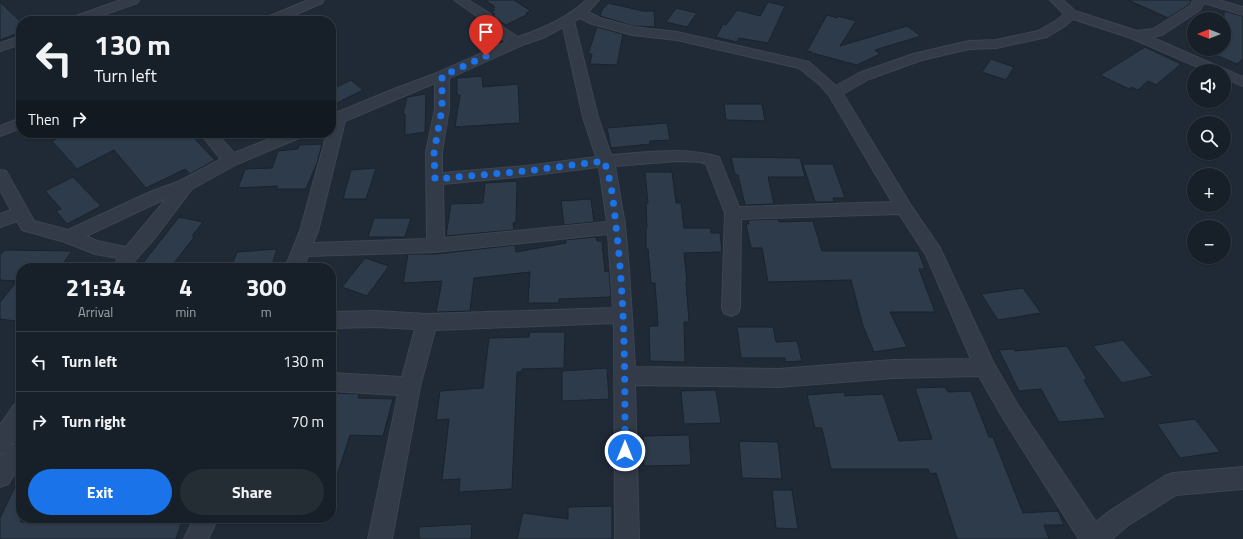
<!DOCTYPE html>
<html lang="en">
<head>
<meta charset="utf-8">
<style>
	body { margin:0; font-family:"Titillium Web",sans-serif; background:#242d34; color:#f1f3f6; height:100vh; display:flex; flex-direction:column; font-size:15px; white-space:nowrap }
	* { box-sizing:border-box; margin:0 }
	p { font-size:13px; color:#9ea3a8 }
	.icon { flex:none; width:22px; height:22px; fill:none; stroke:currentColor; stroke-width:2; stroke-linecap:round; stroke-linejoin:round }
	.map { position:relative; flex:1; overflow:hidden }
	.sheet { position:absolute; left:16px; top:263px; width:320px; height:260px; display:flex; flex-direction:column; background:#172028; border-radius:16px; box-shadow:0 1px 3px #0004,0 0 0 1px #363e45 }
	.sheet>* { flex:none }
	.hud { position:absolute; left:16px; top:16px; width:320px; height:122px; border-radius:16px; box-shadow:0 1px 3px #0004,0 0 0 1px #363e45; background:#172028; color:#f1f3f6; overflow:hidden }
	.needle { width:26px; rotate:270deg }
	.buttons { position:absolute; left:1187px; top:12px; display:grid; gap:8px }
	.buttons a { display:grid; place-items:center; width:44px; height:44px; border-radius:50%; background:#172028; box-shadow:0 1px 3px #0004,0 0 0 1px #363e45; font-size:20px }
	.pin { position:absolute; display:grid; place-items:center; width:34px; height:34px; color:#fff; margin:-41px -17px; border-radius:50% 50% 50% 0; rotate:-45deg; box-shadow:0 0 4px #0007 }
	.pin .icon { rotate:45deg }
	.me { position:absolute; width:44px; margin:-22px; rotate:0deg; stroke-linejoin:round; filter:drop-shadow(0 0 3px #0008) }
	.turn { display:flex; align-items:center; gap:14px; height:84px; padding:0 12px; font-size:18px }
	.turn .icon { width:52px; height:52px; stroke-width:2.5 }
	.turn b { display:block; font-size:28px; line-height:34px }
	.then { display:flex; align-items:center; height:38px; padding:0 12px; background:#0003; gap:8px; font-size:15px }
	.eta { display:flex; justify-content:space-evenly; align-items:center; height:68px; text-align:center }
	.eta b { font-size:24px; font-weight:700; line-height:28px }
	.primary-button { display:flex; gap:8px; margin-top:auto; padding:8px 12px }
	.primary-button a { flex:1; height:46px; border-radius:24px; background:#1a73e8; color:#fff; font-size:16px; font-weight:700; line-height:46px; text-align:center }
	.primary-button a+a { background:#242d34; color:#f1f3f6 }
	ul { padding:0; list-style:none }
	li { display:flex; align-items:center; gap:12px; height:60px; padding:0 12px; border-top:1px solid #363e45 }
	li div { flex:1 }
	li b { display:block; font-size:15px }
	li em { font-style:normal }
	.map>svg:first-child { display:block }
	.building { fill:#2d3b4b; stroke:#1a232d }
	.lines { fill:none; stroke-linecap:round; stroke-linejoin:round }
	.minor-casing { stroke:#3c4550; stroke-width:2 }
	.minor { fill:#323b47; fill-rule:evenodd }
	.route { stroke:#1a73e8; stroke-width:7; stroke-dasharray:0 12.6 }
</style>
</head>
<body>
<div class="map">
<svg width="1243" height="539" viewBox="0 0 1243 539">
	<rect width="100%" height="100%" fill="#1f2a36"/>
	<g class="building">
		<polygon points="485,0 514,0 531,11 526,13 528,14 506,25 498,20 493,15 495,14 491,12 495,10 493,8 495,7"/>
		<polygon points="1128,0 1191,0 1190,4 1168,18"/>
		<polygon points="0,2 21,22 21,32 0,40"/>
		<polygon points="768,2 785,6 768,43 739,38 737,42 716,37 723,24 726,25 737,10 760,16"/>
		<polygon points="608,3 643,11 654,11 655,27 633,26 600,16 602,10"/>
		<polygon points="676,8 697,13 687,27 666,22"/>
		<polygon points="1224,11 1243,16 1243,59 1237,64 1213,54 1219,49 1224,49"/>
		<polygon points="827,15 837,18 838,16 856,21 840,46 907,26 921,36 875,50 880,54 857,65 812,53 812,52 807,51"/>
		<polygon points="597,27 623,34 617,65 590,64 592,54 588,54"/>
		<polygon points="1145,47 1181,64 1156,85 1148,81 1138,90 1131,87 1129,89 1100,75"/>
		<polygon points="991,59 1014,67 1006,80 982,72"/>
		<polygon points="482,76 483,87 518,84 520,123 455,127 460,95 457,95 457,78"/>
		<polygon points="351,80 363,90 331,106 331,90"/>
		<polygon points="426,94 425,132 405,135 405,114 403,114 407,97"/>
		<polygon points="724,104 762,104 765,121 726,120"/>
		<polygon points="667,123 670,140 650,141 650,144 611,148 607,128"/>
		<polygon points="69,133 189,133 215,160 190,174 185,169 146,188 114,150 77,169 52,141"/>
		<polygon points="322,144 317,163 306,189 276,189 278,186 238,188 245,169 272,168 278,151 298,149 299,145"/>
		<polygon points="731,157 800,158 805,177 768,177 774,204 745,205 738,175 735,175"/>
		<polygon points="803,164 833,164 845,198 833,198 834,202 815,202"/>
		<polygon points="376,168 366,199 343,199 351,170"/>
		<polygon points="645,172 672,172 676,203 681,203 684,228 711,228 711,233 720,233 722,252 684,253 687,282 686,282 689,322 684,322 685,362 650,361 649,326 658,326 655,283 651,283 648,249 646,249 646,228 647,228 646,203 648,203"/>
		<polygon points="73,177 101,206 67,224 56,211 61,209 45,191"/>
		<polygon points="517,181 516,223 513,223 514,230 446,236 451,204 483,203 485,183"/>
		<polygon points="591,199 594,222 564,225 561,201"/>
		<polygon points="179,217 203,222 192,236 195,236 170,268 139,268"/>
		<polygon points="374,218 411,218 405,237 368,237"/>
		<polygon points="778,219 779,222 813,221 822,251 918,251 925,269 919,269 935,312 890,312 907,347 874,352 863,326 851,280 768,282 762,248 751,248 746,224 749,224 748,220"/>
		<polygon points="596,237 597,241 602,241 605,272 609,271 611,297 559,299 559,303 528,303 530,272 474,278 470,311 436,312 442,281 403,283 408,254 436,254 515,245 516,252 566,243 565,240"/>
		<polygon points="277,249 271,268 231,268 237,252"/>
		<polygon points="5,250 72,251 60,268 21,268 21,313 15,321 0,319 0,302 17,281 0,280 0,255"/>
		<polygon points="365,258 389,266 367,296 342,287"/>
		<polygon points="1023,288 1041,313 998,320 981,294"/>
		<polygon points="737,327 773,327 776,342 797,341 802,361 785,362 785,358 741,358"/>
		<polygon points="530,332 565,332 564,368 522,369 522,372 517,372 512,489 459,492 460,479 442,480 449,419 436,420 440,391 483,388 489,338 529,337"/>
		<polygon points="1123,340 1153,376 1122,383 1093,346"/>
		<polygon points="1067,346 1087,379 1084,380 1106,418 1059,422 1041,389 1019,391 999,350 1014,349 1015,351"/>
		<polygon points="607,368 609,399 562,401 562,371"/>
		<polygon points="945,387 948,392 971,391 989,437 993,437 1023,513 1058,511 1064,525 1044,525 1049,539 957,539 936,473 930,474 928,469 831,469 822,428 815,428 807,395 844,392 845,396 883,394 899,441 932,439 915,388"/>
		<polygon points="716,390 721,423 684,424 681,391"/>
		<polygon points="331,393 359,394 358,398 393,399 383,436 350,435 334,485 331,484"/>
		<polygon points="1195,419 1220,452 1180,458 1157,424"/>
		<polygon points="689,435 691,465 644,466 643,436"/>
		<polygon points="739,441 778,442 782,479 742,478"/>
		<polygon points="21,474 21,522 48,522 50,518 183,518 176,539 0,539 0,518"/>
		<polygon points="772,490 792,490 798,529 776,528"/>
		<polygon points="612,506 612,539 517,539 523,513 568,519 568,507"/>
		<polygon points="472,524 471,539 419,539 419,527"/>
	</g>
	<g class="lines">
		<defs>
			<g id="minor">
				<polygon points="121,0 139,0 137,3 86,21 68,21 70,18"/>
				<polygon points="308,0 324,0 322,3 280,21 263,21 265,18"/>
				<path d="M454 0H468L489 13 504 28 518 37C542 29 568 18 586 0H599L588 12 600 18 633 27 677 32 809 62 836 86 859 73 913 54 969 41 996 40 1038 31 1057 20 1064 14 1050 0H1063L1075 11 1137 31 1153 29 1191 5 1193 0H1218L1243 7V15L1204 3 1200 10 1162 35 1151 37 1243 77V86L1224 78V71H1207L1131 38 1073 19 1065 26 1047 37 996 48 969 49 922 60 869 79 843 94 910 204 940 248 993 362 1017 404 1096 522 1111 510 1165 476 1173 473 1243 467V489L1176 495 1127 526 1112 539H1079L1003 418 979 376 893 378 779 387 635 385 639 539H615L614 323 435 330 420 387 392 539H368L398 395 331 391V373L402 377 415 329 376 327 331 328V312L376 311 427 314 613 308 608 234 436 252 308 256 303 268H285L300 231 327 133H331V115L394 89 437 73 507 42 494 34 481 19ZM580 18 592 24 632 35 677 40 799 68 819 84 829 95 892 202 739 207 719 157C684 146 646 153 611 155L598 117 574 21ZM563 27 583 117 596 157 526 166 442 173V152L449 109V78L522 45 543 38ZM435 83V109L426 152 427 239 313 243 318 231 345 121ZM678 161 700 162 706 164 725 213 722 308 724 313 731 316 738 313 740 308 741 219 899 214 926 255 971 359 893 360 779 369 635 367 629 269 625 225 615 166ZM599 167 607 222 444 238 443 184 526 176Z"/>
				<polygon points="21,36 21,44 0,51 0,43"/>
				<polygon points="21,118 21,128 0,136 0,126"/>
				<path d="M200 133H216L234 153 285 133H307L304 136 237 164 192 189 154 239 136 259 131 268H113L118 258 95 254 65 242 22 230 17 221 0 227V214L11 210 0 190V170L6 171 34 221 68 230 150 192 180 181 221 159ZM167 198 126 247 97 241 86 236Z"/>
				<polygon points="21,402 21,430 11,445 15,444 21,446 21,464 8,484 0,487 0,457 4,452 0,453 0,425 14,405"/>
				<polygon points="194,518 218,518 208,539 184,539"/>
			</g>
		</defs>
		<use href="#minor" class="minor-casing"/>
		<use href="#minor" class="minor"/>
	</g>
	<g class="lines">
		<path class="route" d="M486 56 442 76V109L434 152 435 179 526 171 604 161C613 185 614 210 617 235 625 307 625 379 625 451"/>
	</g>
</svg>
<div class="buttons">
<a><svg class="needle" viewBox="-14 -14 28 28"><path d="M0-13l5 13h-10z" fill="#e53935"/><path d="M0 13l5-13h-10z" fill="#9ea3a8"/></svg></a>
<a><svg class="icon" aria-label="sound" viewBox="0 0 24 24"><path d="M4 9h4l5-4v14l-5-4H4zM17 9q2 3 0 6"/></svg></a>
<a><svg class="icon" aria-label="search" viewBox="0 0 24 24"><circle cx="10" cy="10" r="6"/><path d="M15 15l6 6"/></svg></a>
<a>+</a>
<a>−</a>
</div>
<div class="pin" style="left:486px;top:56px;background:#d93025"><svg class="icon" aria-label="arrive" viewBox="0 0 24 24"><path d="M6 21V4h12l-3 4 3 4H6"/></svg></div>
<svg class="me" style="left:625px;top:451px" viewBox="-20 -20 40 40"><circle r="17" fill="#1a73e8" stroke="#fff" stroke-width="3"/><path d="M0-11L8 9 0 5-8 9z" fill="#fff"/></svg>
<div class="hud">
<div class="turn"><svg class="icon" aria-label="left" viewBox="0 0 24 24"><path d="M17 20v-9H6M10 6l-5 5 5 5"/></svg><div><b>130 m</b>Turn left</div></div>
<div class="then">Then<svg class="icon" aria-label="right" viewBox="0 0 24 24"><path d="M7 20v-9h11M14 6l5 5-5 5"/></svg></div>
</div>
<section class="sheet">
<div class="eta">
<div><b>21:34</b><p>Arrival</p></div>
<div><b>4</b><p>min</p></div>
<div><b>300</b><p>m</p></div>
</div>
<ul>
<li><svg class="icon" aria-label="left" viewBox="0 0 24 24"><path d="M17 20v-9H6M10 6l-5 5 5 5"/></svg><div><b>Turn left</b></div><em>130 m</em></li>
<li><svg class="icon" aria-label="right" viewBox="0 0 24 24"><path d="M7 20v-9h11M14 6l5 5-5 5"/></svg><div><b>Turn right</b></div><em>70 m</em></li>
</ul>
<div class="primary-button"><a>Exit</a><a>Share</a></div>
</section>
</div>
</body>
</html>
